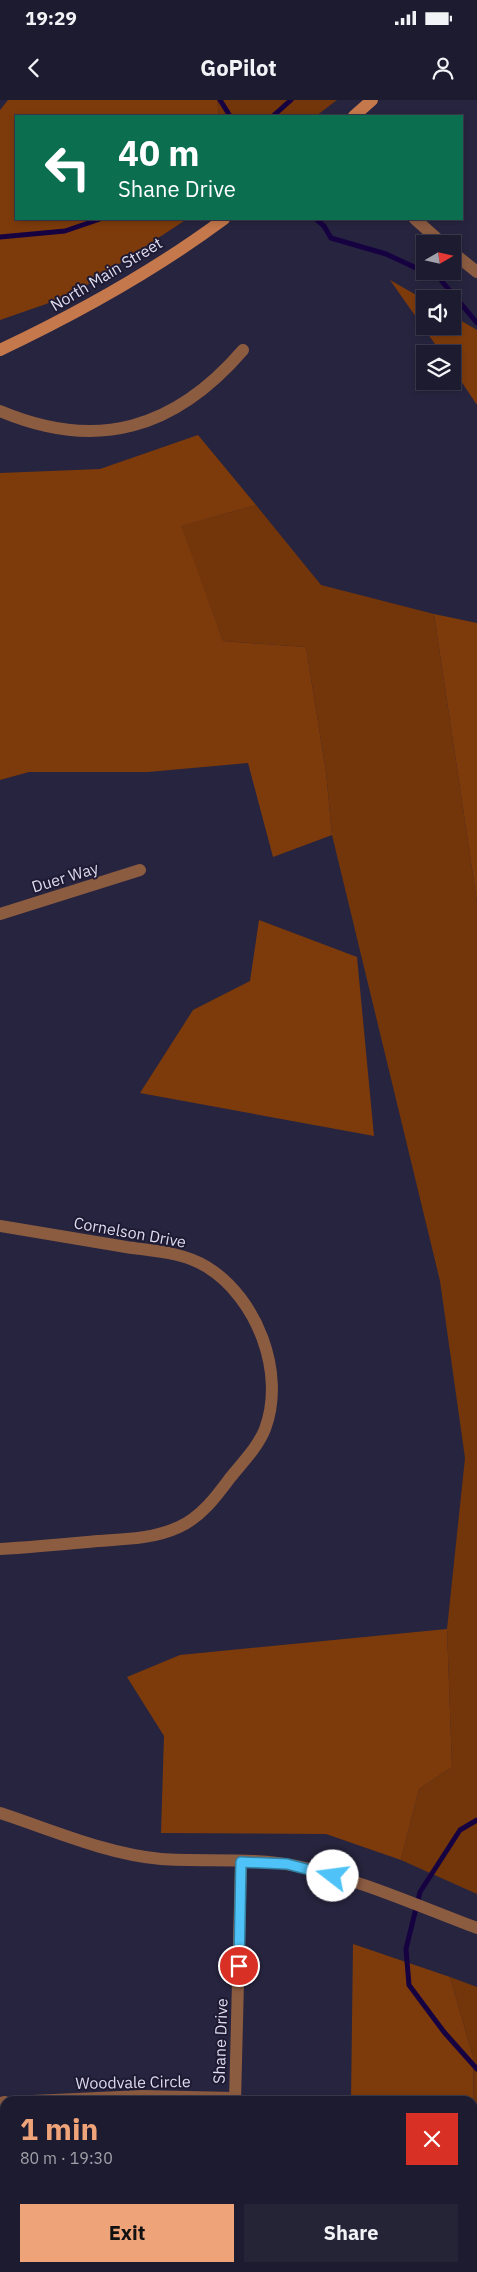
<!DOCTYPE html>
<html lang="en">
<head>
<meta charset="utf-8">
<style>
	body { margin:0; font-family:"IBM Plex Sans",sans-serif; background:#252437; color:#f1f3f6; height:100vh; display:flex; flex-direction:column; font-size:19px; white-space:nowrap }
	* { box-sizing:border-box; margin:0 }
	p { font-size:16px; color:#a0a1aa }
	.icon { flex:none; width:28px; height:28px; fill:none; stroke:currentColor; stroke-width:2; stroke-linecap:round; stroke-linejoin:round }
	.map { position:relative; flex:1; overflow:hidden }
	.details { position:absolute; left:0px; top:1996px; width:478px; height:176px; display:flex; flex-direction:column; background:#1d1b2f; border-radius:15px 15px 0 0; box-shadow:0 2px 8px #0003,0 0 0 1px #3b394b }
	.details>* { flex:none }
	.guide { position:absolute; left:15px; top:15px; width:448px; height:105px; border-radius:0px; box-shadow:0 2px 8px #0003,0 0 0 1px #3b394b; background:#0b6e4f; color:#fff; overflow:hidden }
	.needle { width:32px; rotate:81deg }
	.fabs { position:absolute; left:416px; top:135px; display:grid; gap:10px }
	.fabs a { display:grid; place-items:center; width:45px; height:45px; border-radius:0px; background:#1d1b2f; box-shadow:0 2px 8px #0003,0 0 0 1px #3b394b; font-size:25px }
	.pin { position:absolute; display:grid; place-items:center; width:42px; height:42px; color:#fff; margin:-21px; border:2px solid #fff; border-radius:50%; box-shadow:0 1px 5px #0007 }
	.me { position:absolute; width:55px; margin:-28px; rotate:285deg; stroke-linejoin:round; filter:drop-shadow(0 0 4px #0008) }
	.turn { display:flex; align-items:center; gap:18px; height:105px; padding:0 20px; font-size:22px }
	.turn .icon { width:65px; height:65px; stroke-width:2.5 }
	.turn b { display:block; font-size:35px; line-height:42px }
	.round { display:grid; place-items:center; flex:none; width:52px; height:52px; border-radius:0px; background:#252437 }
	.headline { display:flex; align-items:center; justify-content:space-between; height:85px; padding:0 20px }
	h1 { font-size:30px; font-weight:800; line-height:38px; color:#efa378 }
	.primary-button { display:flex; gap:10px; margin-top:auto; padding:10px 20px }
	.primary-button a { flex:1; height:58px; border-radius:0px; background:#efa378; color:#111; font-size:20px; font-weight:800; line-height:58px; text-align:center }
	.primary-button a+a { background:#252437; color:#f1f3f6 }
	.status { display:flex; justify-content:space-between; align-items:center; height:35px; padding:0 25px; background:#1d1b2f; direction:ltr }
	.status svg { height:14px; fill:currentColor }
	header { display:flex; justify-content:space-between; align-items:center; height:65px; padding:0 20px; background:#1d1b2f; font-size:22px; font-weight:800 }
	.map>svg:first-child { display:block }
	.green { fill:#73360a }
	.forest { fill:#7d3b0b }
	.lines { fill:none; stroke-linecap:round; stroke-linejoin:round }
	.stream { stroke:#170241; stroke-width:5 }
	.minor { stroke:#8c5c41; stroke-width:12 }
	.tertiary { stroke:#8c5c41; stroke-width:12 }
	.secondary { stroke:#c5784b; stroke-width:12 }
	.route-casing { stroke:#337fa1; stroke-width:12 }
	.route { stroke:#4fc3f7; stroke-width:9 }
	.labels { text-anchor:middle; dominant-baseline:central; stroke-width:4; stroke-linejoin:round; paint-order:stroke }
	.street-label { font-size:16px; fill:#dddbed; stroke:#1e1a34 }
</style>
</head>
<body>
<div class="status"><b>19:29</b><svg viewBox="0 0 49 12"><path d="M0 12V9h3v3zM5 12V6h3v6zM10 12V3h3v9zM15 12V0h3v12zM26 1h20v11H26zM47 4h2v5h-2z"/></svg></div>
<header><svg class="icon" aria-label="back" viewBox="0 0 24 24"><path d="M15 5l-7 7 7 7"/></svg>GoPilot<svg class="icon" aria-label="person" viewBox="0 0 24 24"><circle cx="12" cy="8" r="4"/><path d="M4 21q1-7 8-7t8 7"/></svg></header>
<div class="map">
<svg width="477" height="2172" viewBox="0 0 477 2172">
	<rect width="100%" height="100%" fill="#27243f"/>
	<g class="green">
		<polygon points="217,0 337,0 316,16 219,16"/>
		<polygon points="256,405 321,485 434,514 477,802 477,1794 401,1760 419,1689 452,1667 447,1529 465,1358 440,1181 332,735 326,672 306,547 223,541 180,426"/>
		<polygon points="450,1877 477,1887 477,2114 473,1957"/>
	</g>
	<g class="forest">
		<polygon points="8,0 217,0 219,16 16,16 16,119 187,119 72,195 0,220 0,10"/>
		<polygon points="390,180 425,200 425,226 452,226 453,216 477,230 477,305 453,269 452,254 442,254"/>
		<polygon points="198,335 256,405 181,426 223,541 306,547 326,672 332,735 273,757 248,663 148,672 29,672 0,680 0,373 100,369"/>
		<polygon points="434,514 477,523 477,802"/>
		<polygon points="259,820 357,857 374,1036 140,993 193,910 250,881"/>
		<polygon points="447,1529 452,1667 419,1689 401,1760 326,1734 161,1733 164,1636 127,1577 180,1555"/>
		<polygon points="353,1844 450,1877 473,1957 477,2172 363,2172 363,2168 472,2168 472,2001 351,2001"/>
		<polygon points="0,2086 5,2087 5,2168 228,2168 232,2172 0,2172"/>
	</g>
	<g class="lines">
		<g class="stream">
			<polyline points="220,0 230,16"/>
			<polyline points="273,16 291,0"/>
			<polyline points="316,119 324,126 331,138 386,154 440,179 477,223"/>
			<polyline points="0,137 65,131 100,119"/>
			<polyline points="477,1720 460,1730 420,1792 406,1849 409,1885 444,1932 477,1969"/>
			<polyline points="0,2153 5,2155"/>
			<polyline points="36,2168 46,2172"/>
		</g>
		<g class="minor">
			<path d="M0 311C97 352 175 329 243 250"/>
			<polyline points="0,814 140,770"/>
			<path d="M0 1126C42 1133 84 1140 126 1147 153 1151 183 1152 207 1167 257 1198 286 1273 265 1329 258 1347 242 1363 230 1378 216 1397 201 1417 179 1427 153 1439 125 1439 98 1441 65 1444 33 1447 0 1449"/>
			<path d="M0 1713C52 1730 106 1754 161 1759 204 1762 255 1757 297 1766 359 1779 418 1806 477 1828"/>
			<polyline points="32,2001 142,1996 235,1998"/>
			<polyline points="235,2001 241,1762"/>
			<polyline points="0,2003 5,2002"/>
		</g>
		<g class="tertiary">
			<polyline points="415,119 443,144"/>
			<polyline points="452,152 477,172"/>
		</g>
		<g class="secondary">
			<polyline points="354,16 372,0"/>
			<path d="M0 250C78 213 154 171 224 119"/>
		</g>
	</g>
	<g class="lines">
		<defs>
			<polyline id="route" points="239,1866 241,1762 287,1764 333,1776"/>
		</defs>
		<use href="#route" class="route-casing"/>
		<use href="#route" class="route"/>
	</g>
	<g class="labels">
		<g class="street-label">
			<text transform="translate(106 174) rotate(-31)">North Main Street</text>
			<text transform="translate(65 777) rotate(-17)">Duer Way</text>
			<text transform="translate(130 1132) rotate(10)">Cornelson Drive</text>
			<text transform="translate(220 1941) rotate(-88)">Shane Drive</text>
			<text transform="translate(133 1982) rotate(-1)">Woodvale Circle</text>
		</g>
	</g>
</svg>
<div class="fabs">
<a><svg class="needle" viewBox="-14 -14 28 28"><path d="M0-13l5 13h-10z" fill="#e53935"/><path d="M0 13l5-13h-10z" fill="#a0a1aa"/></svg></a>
<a><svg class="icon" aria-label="sound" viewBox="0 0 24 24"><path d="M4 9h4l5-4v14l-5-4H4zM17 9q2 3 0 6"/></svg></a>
<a><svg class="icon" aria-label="layers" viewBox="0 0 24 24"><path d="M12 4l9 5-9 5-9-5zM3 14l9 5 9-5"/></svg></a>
</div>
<div class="pin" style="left:239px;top:1866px;background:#d93025"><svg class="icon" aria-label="arrive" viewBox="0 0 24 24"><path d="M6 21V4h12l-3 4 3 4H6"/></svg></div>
<svg class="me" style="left:333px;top:1776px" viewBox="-20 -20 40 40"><circle r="19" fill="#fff"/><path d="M0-13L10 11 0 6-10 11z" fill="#4fc3f7"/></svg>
<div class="guide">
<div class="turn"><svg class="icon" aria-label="left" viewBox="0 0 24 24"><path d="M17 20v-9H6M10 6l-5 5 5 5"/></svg><div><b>40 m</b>Shane Drive</div></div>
</div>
<section class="details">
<div class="headline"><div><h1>1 min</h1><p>80 m · 19:30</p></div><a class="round" style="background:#d93025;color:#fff"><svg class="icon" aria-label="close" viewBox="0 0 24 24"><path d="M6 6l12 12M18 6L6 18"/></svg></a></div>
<div class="primary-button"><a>Exit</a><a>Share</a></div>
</section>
</div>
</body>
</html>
